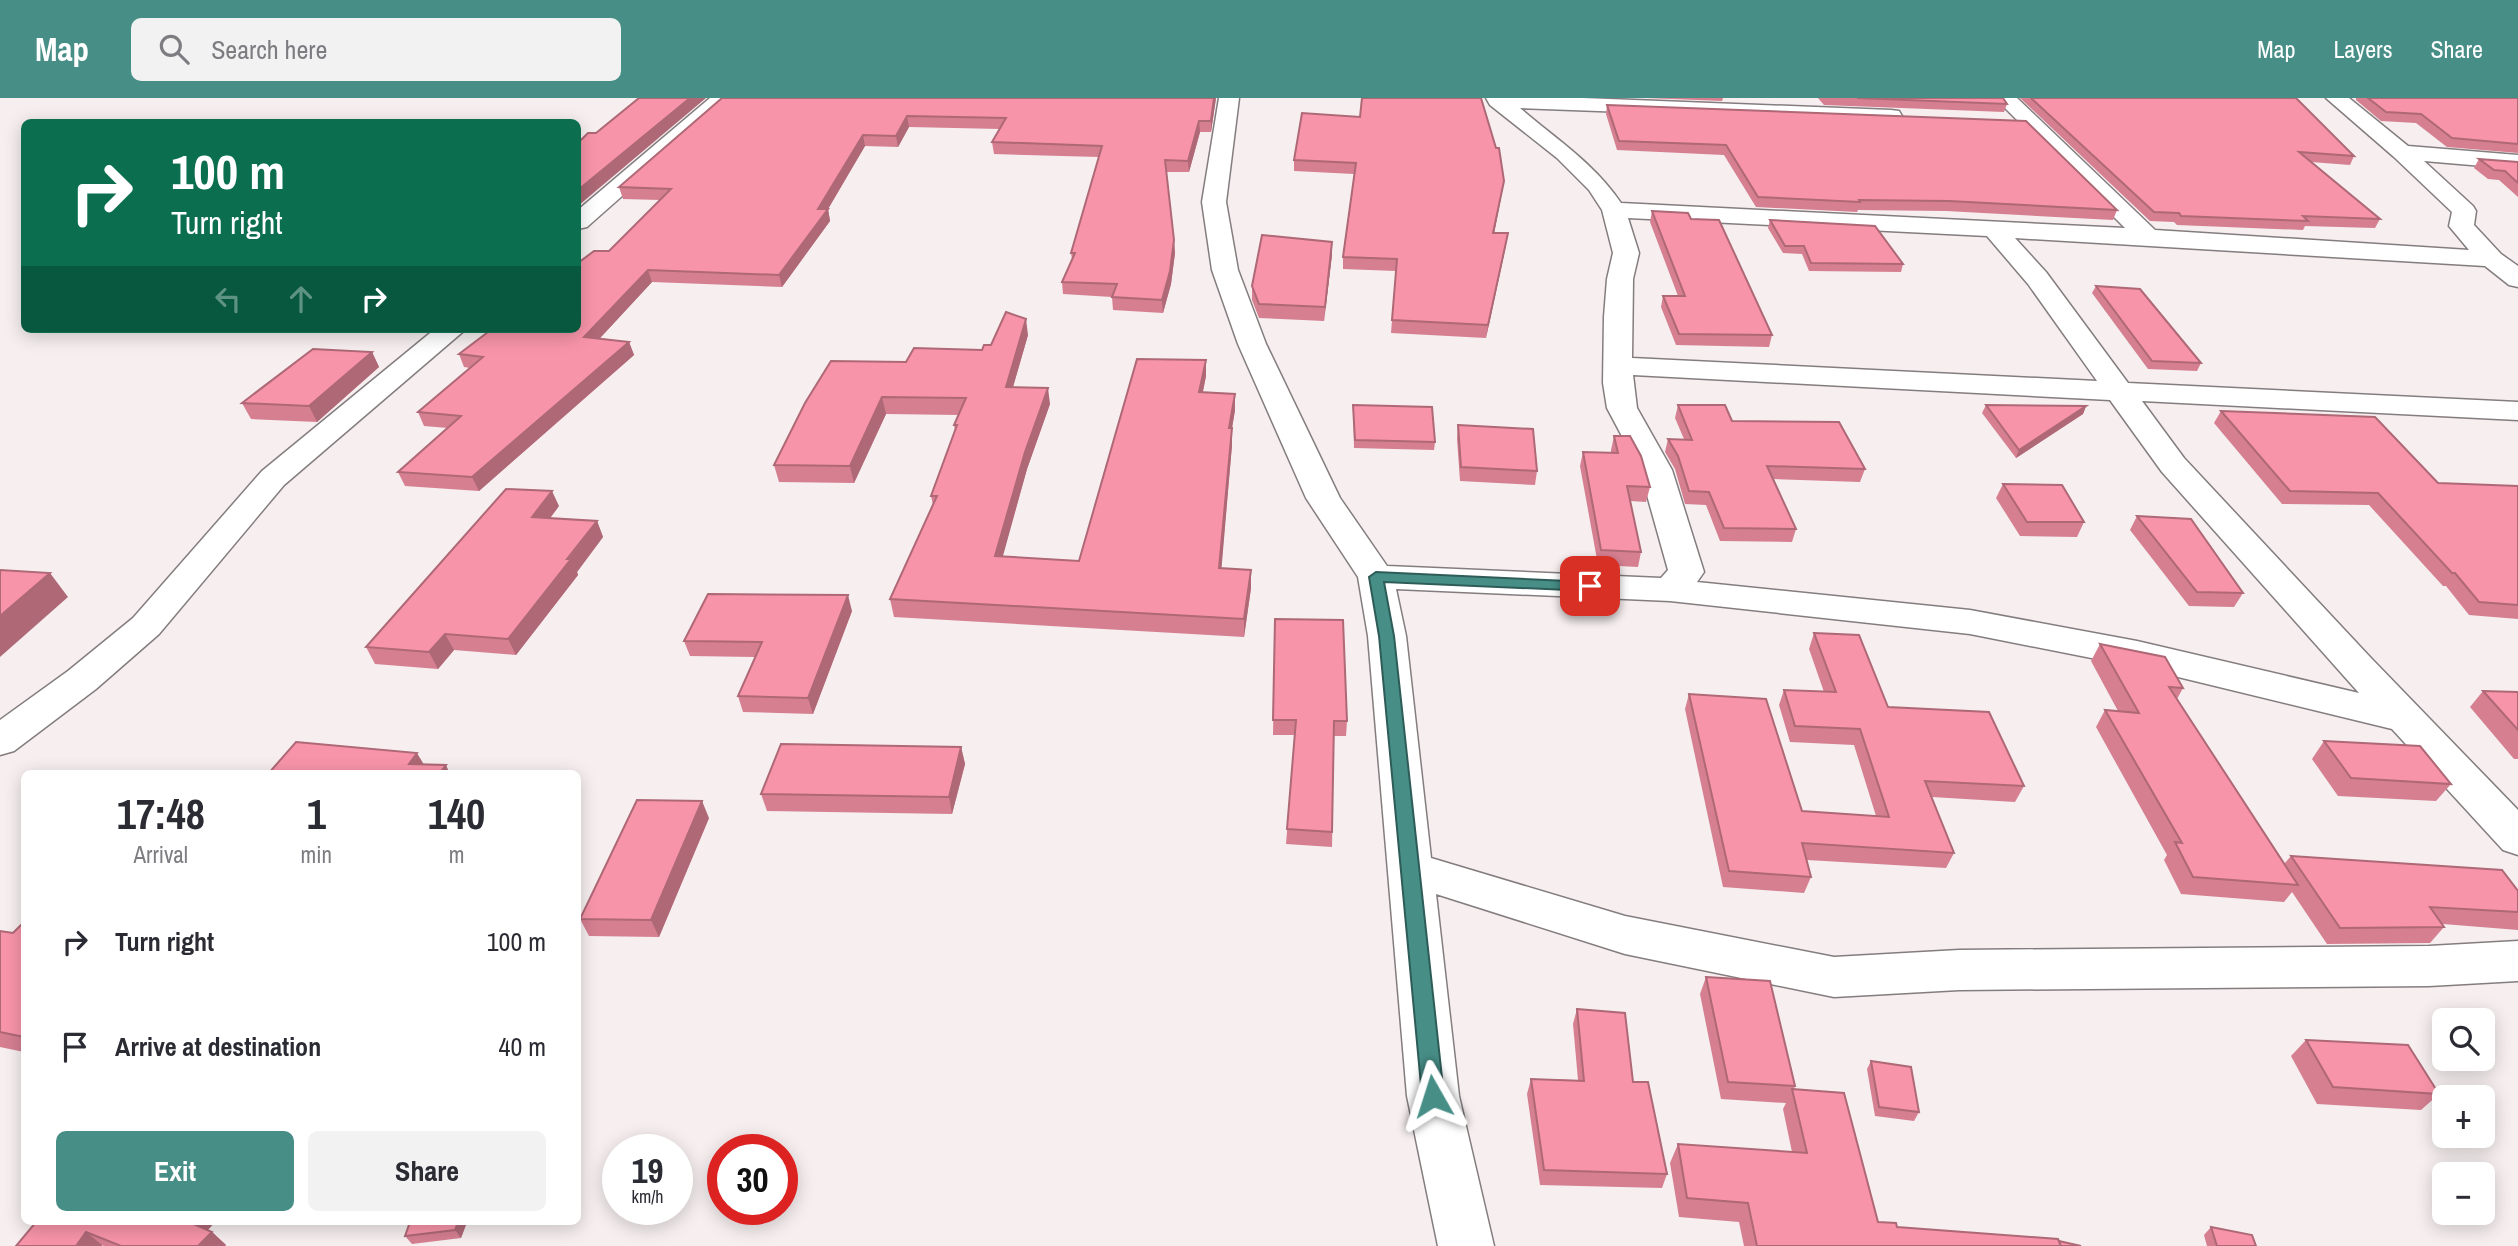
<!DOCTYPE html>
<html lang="en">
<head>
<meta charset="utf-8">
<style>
	body { margin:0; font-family:"Archivo Narrow",sans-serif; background:#f2f2f3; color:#2b2b33; height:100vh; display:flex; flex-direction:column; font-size:26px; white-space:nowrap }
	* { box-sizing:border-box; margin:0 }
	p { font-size:23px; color:#7c7c81 }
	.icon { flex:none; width:38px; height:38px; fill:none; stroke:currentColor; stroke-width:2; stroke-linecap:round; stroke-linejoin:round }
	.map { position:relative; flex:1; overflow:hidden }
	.drawer { position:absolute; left:21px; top:672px; width:560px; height:455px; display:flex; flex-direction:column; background:#fff; border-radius:10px; box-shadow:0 4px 18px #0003 }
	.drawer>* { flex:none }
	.banner { position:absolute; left:21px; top:21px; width:560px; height:214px; border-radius:10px; box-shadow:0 4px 18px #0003; background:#0b6e4f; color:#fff; overflow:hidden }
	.fabs { position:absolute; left:2432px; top:910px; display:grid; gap:14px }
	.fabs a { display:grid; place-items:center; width:63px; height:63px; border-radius:10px; background:#fff; box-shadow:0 4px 18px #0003; font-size:35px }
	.speed { position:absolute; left:602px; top:1036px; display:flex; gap:14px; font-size:35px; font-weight:700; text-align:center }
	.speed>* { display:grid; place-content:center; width:91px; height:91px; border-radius:50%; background:#fff; box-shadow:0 4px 18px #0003; line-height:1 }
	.speed small { font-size:18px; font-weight:400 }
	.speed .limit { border:10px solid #d22; background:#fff; color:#111 }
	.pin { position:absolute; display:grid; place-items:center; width:60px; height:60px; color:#fff; margin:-30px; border-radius:14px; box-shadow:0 4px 10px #0006 }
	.me { position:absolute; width:77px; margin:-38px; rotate:354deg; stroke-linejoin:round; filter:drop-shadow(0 0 5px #0008) }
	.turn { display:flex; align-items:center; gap:24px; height:147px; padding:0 35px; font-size:32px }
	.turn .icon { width:91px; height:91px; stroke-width:2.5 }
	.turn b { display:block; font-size:49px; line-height:60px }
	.lanes { display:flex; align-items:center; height:66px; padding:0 35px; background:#0003; justify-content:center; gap:35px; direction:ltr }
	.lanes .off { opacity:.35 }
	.eta { display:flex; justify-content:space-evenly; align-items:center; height:119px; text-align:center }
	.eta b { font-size:42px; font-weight:700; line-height:49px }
	.button { display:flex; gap:14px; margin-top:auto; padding:14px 35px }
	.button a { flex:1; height:80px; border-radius:10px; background:#478e87; color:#fff; font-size:28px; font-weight:700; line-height:80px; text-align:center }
	.button a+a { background:#f2f2f3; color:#2b2b33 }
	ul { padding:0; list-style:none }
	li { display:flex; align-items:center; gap:21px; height:105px; padding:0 35px }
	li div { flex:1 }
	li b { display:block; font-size:26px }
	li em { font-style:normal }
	header { display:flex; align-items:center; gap:42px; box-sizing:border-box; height:98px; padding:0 35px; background:#478e87; color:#fff }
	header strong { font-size:33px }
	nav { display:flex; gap:38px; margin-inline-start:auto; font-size:24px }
	.search { width:490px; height:63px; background:#f2f2f3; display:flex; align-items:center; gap:18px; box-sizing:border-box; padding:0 24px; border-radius:10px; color:#7c7c81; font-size:26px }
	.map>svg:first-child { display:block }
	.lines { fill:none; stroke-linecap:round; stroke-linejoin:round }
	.minor-casing { stroke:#847d7f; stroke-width:3 }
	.minor { fill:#fff; fill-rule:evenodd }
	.wall { fill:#d57f91 }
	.shaded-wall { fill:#ae6876 }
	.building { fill:#f894a9; stroke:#ae6876; stroke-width:2 }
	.route { fill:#478e87; stroke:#2e5c58; stroke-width:2 }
</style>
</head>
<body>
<header>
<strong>Map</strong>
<div class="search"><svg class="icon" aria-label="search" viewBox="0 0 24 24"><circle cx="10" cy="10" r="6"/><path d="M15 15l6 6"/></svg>Search here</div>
<nav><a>Map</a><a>Layers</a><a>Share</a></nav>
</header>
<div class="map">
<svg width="2518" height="1148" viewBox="0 0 2518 1148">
	<rect width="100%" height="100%" fill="#f6eeef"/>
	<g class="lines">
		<defs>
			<g id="minor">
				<polygon points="710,0 733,0 587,129 578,131 578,112"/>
				<path d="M1219 0H1239L1226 104 1238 172 1266 246 1340 400 1387 468 1661 480 1668 472 1640 372 1607 310 1603 285 1604 219 1607 181 1613 155 1602 112 1589 92 1557 60 1490 7 1486 0H1583L1891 12 1899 13 1902 18 1899 23 1891 24 1520 10C1557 42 1593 64 1621 105L2125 130 1995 0H2017L2155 132 2469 152 2449 128 2452 114 2394 59 2326 0H2349L2408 48 2518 57V71L2424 63 2473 108 2476 113 2474 127 2501 156 2518 168V189L2509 187 2485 168 2015 140 2046 174 2128 285 2518 304V322L2142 303 2184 360 2370 559 2518 712V757L2503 752 2392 631 2137 569 1970 536 1670 503 1396 491 1406 538 1431 760 1625 818 1834 859 1959 852 2429 848 2518 843V883L2429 888 1959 892 1834 899 1625 856 1436 796 1459 998 1494 1148H1438L1407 998 1368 538 1358 479 1306 400 1238 246 1212 172 1202 104ZM1628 120 1987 138 2028 186 2097 283 1632 260 1633 181 1639 155ZM1633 277 2110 302 2162 374 2359 595 2137 543 1970 512 1697 484 1704 474 1672 372 1637 310Z"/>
				<polygon points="435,231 466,231 284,387 159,536 96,591 14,653 0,657 0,622 68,573 133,520 262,373"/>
			</g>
		</defs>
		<use href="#minor" class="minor-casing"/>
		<use href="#minor" class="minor"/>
	</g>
	<g class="wall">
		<polygon points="722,0 1216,0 1211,34 1200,34 1189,74 1166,74 1175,155 1171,186 1163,215 1113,212 1112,199 1063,196 1062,184 1072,161 1071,155 1099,59 994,56 992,44 1000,31 909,29 898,49 865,48 828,111 830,123 782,189 652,184 600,240 629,244 634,257 479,393 405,388 398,374 448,330 424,328 418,314 470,270 464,269 459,256 609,153 660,102 623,101 619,89"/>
		<polygon points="1646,0 1723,0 1722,3"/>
		<polygon points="1818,0 2296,0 2354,58 2350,67 2311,64 2380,121 2375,130 2305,128 2303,132 2177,127 2174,124 2150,123 2020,0 2003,0 2007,6 2004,14 1824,7"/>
		<polygon points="2356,0 2518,0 2518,55 2447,49 2416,25 2381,23 2356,2"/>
		<polygon points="1607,7 2117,112 2113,122 1946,113 1858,112 1857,114 1756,109 1724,57 1617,52 1606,16"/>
		<polygon points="1302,15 1502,94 1494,135 1506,147 1486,240 1391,235 1396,173 1343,171 1343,159 1354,76 1294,73 1294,62"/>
		<polygon points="2479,61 2518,64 2518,99 2499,82 2488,81 2474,70"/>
		<polygon points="1652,113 1691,121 1772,237 1769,249 1676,247 1661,209 1663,198 1678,198 1650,124"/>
		<polygon points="1770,122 1903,166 1901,174 1809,173 1802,156 1783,155 1768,130"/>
		<polygon points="1332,157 1324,223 1259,220 1252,202 1252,188"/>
		<polygon points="2096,188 2201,265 2197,273 2148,271 2092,195"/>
		<polygon points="1028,237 1013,289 1050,306 1027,371 1002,459 1079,463 1206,278 1203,294 1235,296 1235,312 1232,330 1232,347 1221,470 1251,472 1251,490 1244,539 894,519 890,501 933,407 931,398 955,332 954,327 959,317 886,316 854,385 779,384 774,367 906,264 982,252 991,247"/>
		<polygon points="372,254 379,269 317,324 251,321 242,305"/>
		<polygon points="1353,307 1435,344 1434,352 1354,350"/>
		<polygon points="1678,307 1732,323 1865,371 1860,384 1773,381 1796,431 1792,444 1720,443 1706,407 1685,406 1675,371 1665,354 1668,341 1684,341 1675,320"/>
		<polygon points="1986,307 2086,308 2083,316 2016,360 1982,315"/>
		<polygon points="2221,313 2438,385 2518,388 2518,521 2469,517 2446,488 2443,488 2369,407 2282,406 2214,325"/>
		<polygon points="1458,327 1537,373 1535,387 1460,383 1457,341"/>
		<polygon points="1614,338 1650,389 1646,404 1630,403 1641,454 1638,469 1598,467 1580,368 1583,354 1611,355 1611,352"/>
		<polygon points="2003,386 2084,424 2077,439 2020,438 1996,400"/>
		<polygon points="559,408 550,420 597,423 603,439 577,474 578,477 516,557 454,552 438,571 375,566 366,549"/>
		<polygon points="2137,418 2243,495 2234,509 2189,508 2130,432"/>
		<polygon points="852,513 813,616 743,614 738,598 755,559 690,558 684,543"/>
		<polygon points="1275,521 1347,623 1346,638 1334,638 1332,749 1286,746 1295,637 1273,637"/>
		<polygon points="1814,535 1888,609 2024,688 2015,704 1932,699 1954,755 1946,770 1807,762 1811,779 1804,795 1723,789 1685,611 1689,596 1802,713 1876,718 1854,647 1790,644 1779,607 1784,592 1824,594 1809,551"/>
		<polygon points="2100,546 2183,590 2177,601 2284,766 2291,758 2518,793 2518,832 2443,826 2444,829 2430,845 2327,846 2292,794 2284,804 2181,796 2164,762 2167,757 2096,629 2105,612 2118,613 2091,563"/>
		<polygon points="2483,593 2518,594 2518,661 2514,661 2470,609"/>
		<polygon points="2324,643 2451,686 2436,703 2338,698 2312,661"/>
		<polygon points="961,649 965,666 952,716 767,713 761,696"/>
		<polygon points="709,720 659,839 589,838 580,821"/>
		<polygon points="24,824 24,954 0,949 0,833 13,835"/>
		<polygon points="1706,879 1795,988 1794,991 1878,1124 1897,1129 2059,1143 2081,1148 1744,1148 1739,1124 1679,1119 1670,1065 1678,1046 1792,1054 1783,1011 1786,1005 1721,1001 1700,896"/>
		<polygon points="1577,911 1633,984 1667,1076 1662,1090 1540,1087 1527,996 1531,981 1578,982 1573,926"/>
		<polygon points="2306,942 2439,996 2421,1012 2317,1006 2291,958"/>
		<polygon points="1871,963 1919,1014 1914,1023 1875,1018 1867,971"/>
		<polygon points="36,1124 215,1124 208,1132 212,1134 226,1147 225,1148 104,1148"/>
		<polygon points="467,1124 461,1140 412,1146 405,1138"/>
		<polygon points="2211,1129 2256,1148 2207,1148 2204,1137"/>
	</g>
	<g class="shaded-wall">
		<polygon points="690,0 706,0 578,108 578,92"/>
		<polygon points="1214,0 1216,0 1211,34 1211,23"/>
		<polygon points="907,18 909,29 898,49 896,38"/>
		<polygon points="1199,23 1200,34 1189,74 1188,63"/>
		<polygon points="863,37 865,48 828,111 830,123 782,189 779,177 818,111"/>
		<polygon points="1504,83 1502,94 1492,147 1493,135"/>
		<polygon points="1508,135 1506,147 1486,240 1488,227"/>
		<polygon points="1174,142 1175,155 1171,186 1163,215 1162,202"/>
		<polygon points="1332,144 1332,157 1324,223 1325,209"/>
		<polygon points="648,172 652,184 589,252 584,239"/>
		<polygon points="1026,221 1028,237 1008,306 1006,289"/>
		<polygon points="629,244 634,257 479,393 472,379"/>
		<polygon points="372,254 379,269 317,324 309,308"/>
		<polygon points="1206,262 1206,278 1199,311 1199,294"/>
		<polygon points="1048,290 1050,306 1027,371 998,476 995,458 1025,354"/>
		<polygon points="1235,296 1235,312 1232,330 1232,347 1220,488 1219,470 1229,330"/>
		<polygon points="882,299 886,316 854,385 850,368"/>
		<polygon points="2086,308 2083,316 2016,360 2019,352"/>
		<polygon points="552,393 559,408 539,435 532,419"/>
		<polygon points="597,423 603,439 577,474 578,477 516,557 508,541"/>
		<polygon points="1251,472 1251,490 1244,539 1244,521"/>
		<polygon points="50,475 68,499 0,559 0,518"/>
		<polygon points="848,497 852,513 813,616 808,600"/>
		<polygon points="445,536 454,552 438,571 429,554"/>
		<polygon points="961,649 965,666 952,716 949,699"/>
		<polygon points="417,655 429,675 409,666"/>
		<polygon points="446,667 450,676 439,676"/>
		<polygon points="702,703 709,720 659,839 651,822"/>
		<polygon points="189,1124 215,1124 203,1137"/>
		<polygon points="458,1124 467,1124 461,1140 455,1132"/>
		<polygon points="86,1134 102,1147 102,1148 76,1148"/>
		<polygon points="212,1134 226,1147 225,1148 198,1148"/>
	</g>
	<g class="building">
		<polygon points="639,0 690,0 578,92 578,45 588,35 596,35"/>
		<polygon points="722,0 1214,0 1211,23 1199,23 1188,63 1165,62 1174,142 1170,173 1162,202 1112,199 1117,186 1062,184 1075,155 1071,155 1102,48 992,44 1006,20 907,18 896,38 863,37 818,111 828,111 779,177 648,172 584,239 629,244 472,379 398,374 461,318 418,314 483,259 459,256 492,231 578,231 578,165 594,153 609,153 671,91 619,89"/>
		<polygon points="1362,0 1481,0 1496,50 1499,50 1504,83 1493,135 1508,135 1488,227 1392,222 1397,161 1343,159 1356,65 1294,62 1302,15 1360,19"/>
		<polygon points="1857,0 2003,0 2007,6"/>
		<polygon points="2031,0 2296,0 2354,58 2299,54 2380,121 2303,118 2308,123 2181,118 2179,115 2154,114"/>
		<polygon points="2368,0 2518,0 2518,46 2452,40 2421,16 2386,14"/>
		<polygon points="1607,7 2026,23 2117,112 1949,103 1859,102 1860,104 1758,99 1726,47 1619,43"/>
		<polygon points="2479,61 2518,64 2518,85 2505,73 2494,72"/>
		<polygon points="1652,113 1688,115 1691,121 1719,122 1772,237 1679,236 1663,198 1685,198"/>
		<polygon points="1770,122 1875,128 1903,166 1811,165 1804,148 1785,148"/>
		<polygon points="1262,137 1332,144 1325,209 1259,206 1252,188"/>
		<polygon points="2096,188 2140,191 2201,265 2152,263"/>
		<polygon points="1006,214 1026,221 1006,289 1048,290 1025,354 995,458 1079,463 1137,261 1206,262 1199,294 1235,296 1229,330 1232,330 1219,470 1251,472 1244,521 890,501 937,398 931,398 957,327 954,327 966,300 882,299 850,368 774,367 805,305 831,263 906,264 914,250 982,252 984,247 991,247"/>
		<polygon points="313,251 372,254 309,308 242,305"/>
		<polygon points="1353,307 1432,309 1435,344 1355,342"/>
		<polygon points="1678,307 1725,307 1732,323 1839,324 1865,371 1767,368 1796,431 1724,430 1709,394 1689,393 1678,358 1668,341 1692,342"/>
		<polygon points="1986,307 2086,308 2019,352"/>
		<polygon points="2221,313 2375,319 2438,385 2518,388 2518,507 2479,504 2455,475 2452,475 2378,395 2290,393"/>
		<polygon points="1458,327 1533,331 1537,373 1461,369"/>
		<polygon points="1614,338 1630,338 1641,358 1650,389 1627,388 1641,454 1601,452 1583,354 1618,355"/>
		<polygon points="2003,386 2062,387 2084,424 2027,424"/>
		<polygon points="506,391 552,393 532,419 597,423 567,461 571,461 508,541 445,536 429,554 366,549"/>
		<polygon points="2137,418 2191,421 2243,495 2197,494"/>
		<polygon points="0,472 50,475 0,518"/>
		<polygon points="708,496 848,497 808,600 738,598 762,544 684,543"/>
		<polygon points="1275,521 1343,522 1347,623 1334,623 1332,734 1287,731 1296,622 1273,622"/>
		<polygon points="1814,535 1859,537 1888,609 1989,614 2024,688 1925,683 1954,755 1802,745 1811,779 1729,773 1689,596 1766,601 1802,713 1889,719 1860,631 1795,628 1784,592 1836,594"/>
		<polygon points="2100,546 2165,559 2183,590 2169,589 2298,787 2193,779 2175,744 2182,745 2105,612 2139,615"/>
		<polygon points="2483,593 2518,594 2518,632"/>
		<polygon points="2324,643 2420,648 2451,686 2351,680"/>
		<polygon points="296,644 417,655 409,666 446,667 439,676 268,676"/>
		<polygon points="781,646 961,649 949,699 761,696"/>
		<polygon points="637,702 702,703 651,822 580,821"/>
		<polygon points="2291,758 2502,772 2518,793 2518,814 2430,809 2444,829 2340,830"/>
		<polygon points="24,824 24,939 0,934 0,833 13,835"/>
		<polygon points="1706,879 1770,883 1795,988 1728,984"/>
		<polygon points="1577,911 1625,915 1633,984 1648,984 1667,1076 1544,1072 1531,981 1584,983"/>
		<polygon points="2306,942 2408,947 2439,996 2333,989"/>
		<polygon points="1871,963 1911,969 1919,1014 1879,1009"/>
		<polygon points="1792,991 1844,995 1878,1124 1896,1125 1897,1129 2058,1141 2061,1148 1757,1148 1748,1105 1687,1100 1678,1046 1807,1055"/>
		<polygon points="36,1124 189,1124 212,1134 198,1148 121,1148 86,1134 76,1148 16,1148"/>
		<polygon points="410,1124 458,1124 455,1132 405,1138"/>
		<polygon points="2211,1129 2252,1137 2256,1148 2217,1148"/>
		<polygon points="2059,1143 2081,1148 2061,1148"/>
	</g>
	<polygon class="route" points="1376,474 1590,484 1597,488 1590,493 1384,484 1394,538 1444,998 1441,1005 1433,1007 1426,1005 1422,998 1379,538 1369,479"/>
</svg>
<div class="fabs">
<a><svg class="icon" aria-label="search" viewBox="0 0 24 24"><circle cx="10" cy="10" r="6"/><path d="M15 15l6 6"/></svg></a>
<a>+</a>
<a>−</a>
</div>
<div class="speed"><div>19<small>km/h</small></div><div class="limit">30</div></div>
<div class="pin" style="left:1590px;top:488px;background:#d93025"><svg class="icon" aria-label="arrive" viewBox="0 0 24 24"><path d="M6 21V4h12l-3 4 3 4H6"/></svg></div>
<svg class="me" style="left:1433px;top:998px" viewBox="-20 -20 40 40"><path d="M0-17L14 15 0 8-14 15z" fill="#478e87" stroke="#fff" stroke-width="4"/></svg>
<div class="banner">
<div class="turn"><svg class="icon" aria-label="right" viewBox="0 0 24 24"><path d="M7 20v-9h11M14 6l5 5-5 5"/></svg><div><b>100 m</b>Turn right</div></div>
<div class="lanes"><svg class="icon off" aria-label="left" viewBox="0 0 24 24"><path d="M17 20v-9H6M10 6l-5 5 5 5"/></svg><svg class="icon off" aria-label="ahead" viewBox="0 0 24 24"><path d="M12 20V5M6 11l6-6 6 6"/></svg><svg class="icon" aria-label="right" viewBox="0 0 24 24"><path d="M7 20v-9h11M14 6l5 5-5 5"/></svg></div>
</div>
<section class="drawer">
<div class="eta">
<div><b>17:48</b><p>Arrival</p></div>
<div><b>1</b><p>min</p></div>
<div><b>140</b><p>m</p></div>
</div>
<ul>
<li><svg class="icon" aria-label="right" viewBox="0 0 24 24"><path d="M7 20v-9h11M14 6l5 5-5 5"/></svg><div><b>Turn right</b></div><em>100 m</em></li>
<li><svg class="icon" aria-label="arrive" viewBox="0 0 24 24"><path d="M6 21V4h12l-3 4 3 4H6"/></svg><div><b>Arrive at destination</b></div><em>40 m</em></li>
</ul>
<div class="button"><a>Exit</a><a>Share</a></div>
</section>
</div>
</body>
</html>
